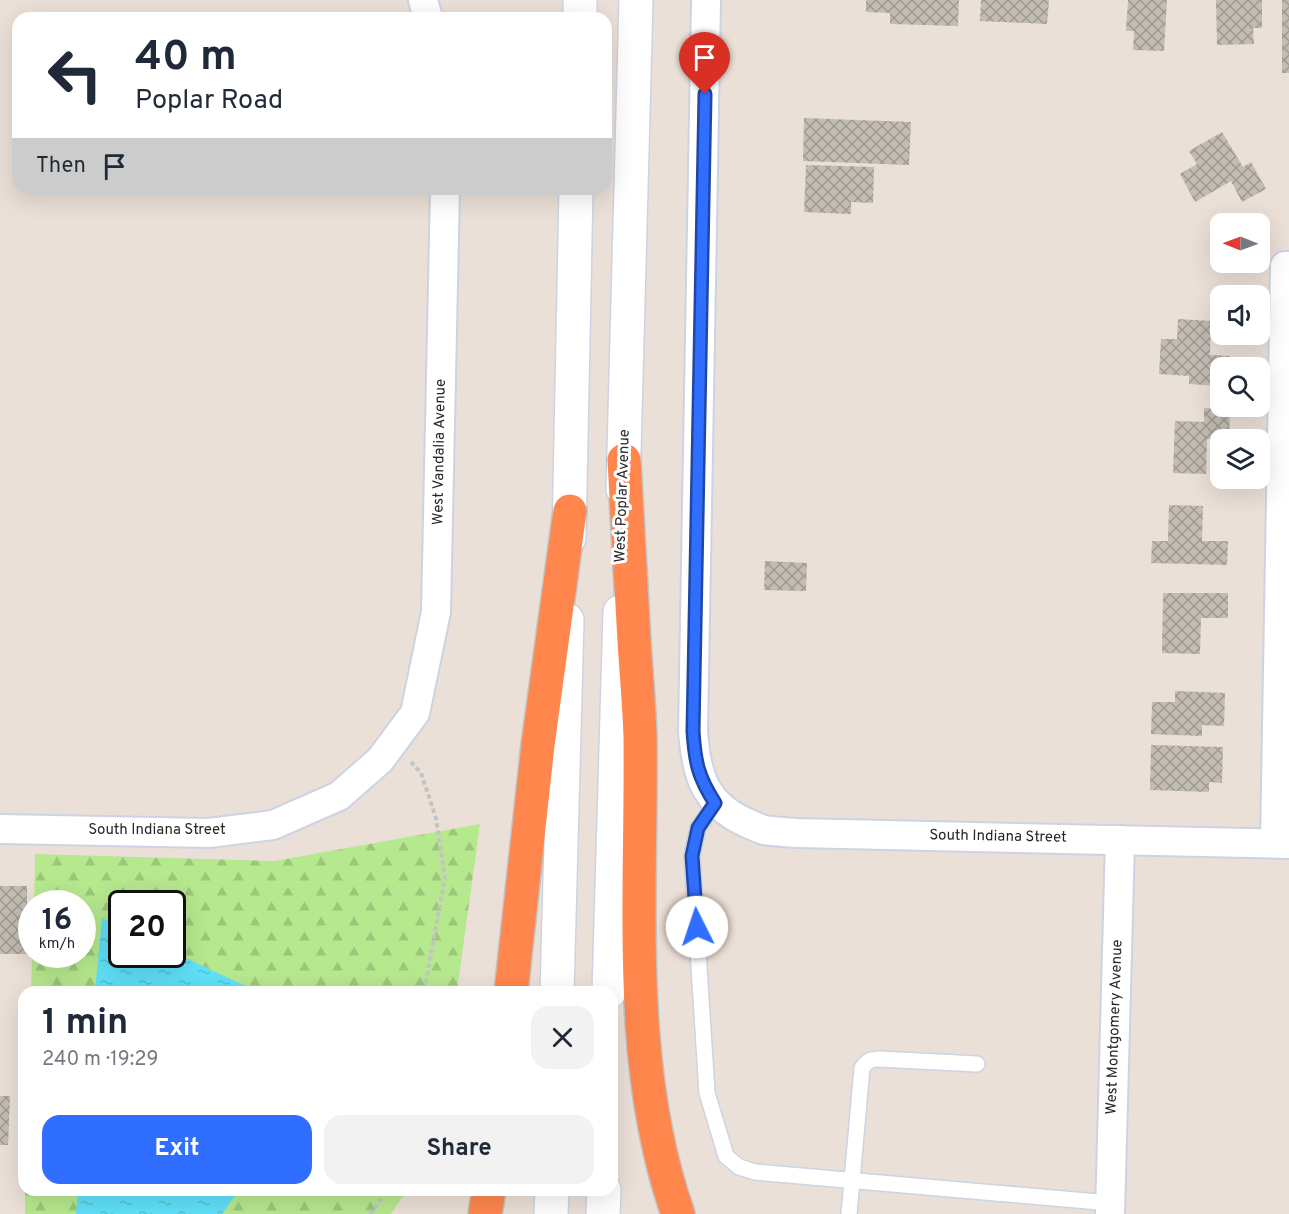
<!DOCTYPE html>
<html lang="en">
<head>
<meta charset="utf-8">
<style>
	body { margin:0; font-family:Overpass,sans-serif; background:#f2f2f3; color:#1f2937; height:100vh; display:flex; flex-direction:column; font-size:22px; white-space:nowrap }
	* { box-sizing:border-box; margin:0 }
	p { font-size:20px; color:#747a83 }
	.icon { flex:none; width:33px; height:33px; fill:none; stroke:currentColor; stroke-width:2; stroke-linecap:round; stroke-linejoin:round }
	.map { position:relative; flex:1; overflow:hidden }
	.side { position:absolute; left:18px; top:986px; width:600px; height:210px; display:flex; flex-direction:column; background:#fff; border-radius:18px; box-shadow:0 6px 24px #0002 }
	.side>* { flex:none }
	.banner { position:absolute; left:12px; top:12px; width:600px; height:183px; border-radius:18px; box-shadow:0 6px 24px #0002; background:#fff; color:#1f2937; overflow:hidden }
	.needle { width:39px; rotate:271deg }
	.tools { position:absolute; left:1210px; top:213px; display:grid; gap:12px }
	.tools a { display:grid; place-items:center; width:60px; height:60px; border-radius:12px; background:#fff; box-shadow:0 6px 24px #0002; font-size:30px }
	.speed { position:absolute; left:18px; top:890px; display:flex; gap:12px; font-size:30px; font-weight:700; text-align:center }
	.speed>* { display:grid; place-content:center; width:78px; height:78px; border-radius:50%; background:#fff; box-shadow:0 6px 24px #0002; line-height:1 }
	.speed small { font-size:15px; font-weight:400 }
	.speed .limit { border:3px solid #111; border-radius:9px; background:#fff; color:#111 }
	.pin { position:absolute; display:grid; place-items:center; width:51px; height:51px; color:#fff; margin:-62px -26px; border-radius:50% 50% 50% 0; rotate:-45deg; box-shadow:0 0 6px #0007 }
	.pin .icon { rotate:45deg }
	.me { position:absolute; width:66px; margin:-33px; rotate:356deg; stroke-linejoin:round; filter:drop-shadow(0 0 4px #0008) }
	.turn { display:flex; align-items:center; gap:21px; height:126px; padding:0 24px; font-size:27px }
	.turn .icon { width:78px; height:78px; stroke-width:2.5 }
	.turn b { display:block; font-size:42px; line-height:51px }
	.then { display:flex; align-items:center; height:57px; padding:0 24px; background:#0003; gap:12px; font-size:22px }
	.round { display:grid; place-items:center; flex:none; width:63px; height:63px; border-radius:18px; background:#f2f2f3 }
	.head { display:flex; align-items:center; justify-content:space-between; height:102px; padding:0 24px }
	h1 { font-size:36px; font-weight:700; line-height:45px }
	.action { display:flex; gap:12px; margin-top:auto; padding:12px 24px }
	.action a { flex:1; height:69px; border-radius:18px; background:#306eff; color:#fff; font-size:24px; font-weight:700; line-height:69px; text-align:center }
	.action a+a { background:#f2f2f3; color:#1f2937 }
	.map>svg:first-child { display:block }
	.forest { fill:url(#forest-firs); fill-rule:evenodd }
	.water { fill:url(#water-ripples) }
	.building { fill:url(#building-cross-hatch) }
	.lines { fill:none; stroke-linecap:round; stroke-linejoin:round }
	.service-casing { stroke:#ccd3e2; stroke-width:18 }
	.minor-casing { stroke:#ccd3e2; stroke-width:32 }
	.secondary-casing { stroke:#ccd3e2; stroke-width:36 }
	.motorway-casing { stroke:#c3c3c3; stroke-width:36 }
	.path { stroke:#c3c3c3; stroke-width:4; stroke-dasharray:4.5 3; stroke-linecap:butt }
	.service { stroke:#fff; stroke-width:15 }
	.minor { stroke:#fff; stroke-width:28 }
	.secondary { stroke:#fff; stroke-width:33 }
	.motorway { stroke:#ff874e; stroke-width:33 }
	.route-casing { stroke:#1f48a6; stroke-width:15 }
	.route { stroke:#306eff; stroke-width:10 }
	.labels { text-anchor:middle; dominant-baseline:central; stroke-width:6; stroke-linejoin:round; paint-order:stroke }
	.street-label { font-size:15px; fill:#272727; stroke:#fff }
</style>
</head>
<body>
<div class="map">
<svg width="1289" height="1214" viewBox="0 0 1289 1214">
	<defs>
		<pattern id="forest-firs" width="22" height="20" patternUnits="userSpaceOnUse" patternTransform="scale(1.5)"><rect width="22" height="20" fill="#b6e88e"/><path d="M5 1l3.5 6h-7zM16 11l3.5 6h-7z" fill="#9cc77a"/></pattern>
		<pattern id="water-ripples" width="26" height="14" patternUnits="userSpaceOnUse" patternTransform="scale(1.5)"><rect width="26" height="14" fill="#5fe1f8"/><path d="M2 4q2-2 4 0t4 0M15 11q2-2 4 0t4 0" fill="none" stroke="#53c1d5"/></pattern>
		<pattern id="building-cross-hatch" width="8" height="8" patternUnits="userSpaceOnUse" patternTransform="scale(1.5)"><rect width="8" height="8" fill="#c2bcb3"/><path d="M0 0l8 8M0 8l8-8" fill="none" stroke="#9e9992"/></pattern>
	</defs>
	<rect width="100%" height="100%" fill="#ebe0d7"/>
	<g class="forest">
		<path d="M480 824 457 991 31 992 32 954H82V903H34L35 854 275 861ZM122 903H172V954H122Z"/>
		<polygon points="25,1190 407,1190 391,1214 25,1214"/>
	</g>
	<g class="water">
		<polygon points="102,918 121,927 122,954 172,954 173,952 256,991 95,991"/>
		<polygon points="78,1190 239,1190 222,1214 76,1214"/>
	</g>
	<g class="building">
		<polygon points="866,0 959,0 958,26 890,24 890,13 866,12"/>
		<polygon points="981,0 1049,0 1047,24 980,21"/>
		<polygon points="1128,0 1167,0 1164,51 1133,50 1134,31 1126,31"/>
		<polygon points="1216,0 1262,0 1262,28 1253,28 1254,44 1217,45"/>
		<rect x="1282" y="0" width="7" height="73"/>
		<polygon points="804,118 911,122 909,165 803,161"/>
		<polygon points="1222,132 1243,167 1251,162 1266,189 1242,202 1231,181 1195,202 1180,174 1197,164 1189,151"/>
		<polygon points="806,165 874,167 873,203 851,202 851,214 804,212"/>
		<polygon points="1178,319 1211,321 1210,355 1230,356 1230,368 1221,368 1221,386 1189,384 1189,376 1159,374 1161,339 1177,339"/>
		<polygon points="1204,408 1230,409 1229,439 1207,439 1206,474 1173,473 1175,421 1204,422"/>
		<polygon points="1169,505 1203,506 1202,541 1228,541 1227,565 1151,563 1152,541 1168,541"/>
		<polygon points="765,561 807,563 806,591 764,590"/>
		<polygon points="1163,593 1228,593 1228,618 1201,618 1200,654 1162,653"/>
		<polygon points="1175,691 1225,693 1224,726 1202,725 1202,736 1151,734 1152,702 1175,702"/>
		<polygon points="1151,745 1223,747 1222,783 1209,782 1209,792 1150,790"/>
		<rect x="0" y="886" width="27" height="68"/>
		<polygon points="0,1096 10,1096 8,1145 0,1145"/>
	</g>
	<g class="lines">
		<defs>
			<g id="service">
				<polyline points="715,803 698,828 692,856 707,1093 726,1156 739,1167 755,1172 1110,1203"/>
				<path d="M849 1214 862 1068C867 1061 871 1059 879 1059L977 1064"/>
			</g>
			<g id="minor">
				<polyline points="423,0 428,18"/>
				<path d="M706 0 693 731C696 774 704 804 747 823 752 825 758 828 764 830 775 832 786 832 797 833L1289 844"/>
				<polyline points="0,829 209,833 273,825 339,796 380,760 415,713 436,612 445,189"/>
				<polyline points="1275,843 1285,266 1289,266"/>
				<polyline points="1110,1214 1120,840"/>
			</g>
			<g id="secondary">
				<polyline points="580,18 580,0"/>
				<polyline points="623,489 636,0"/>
				<polyline points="569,538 576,189"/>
				<polyline points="557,992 567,620"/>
				<polyline points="609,992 620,612"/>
				<polyline points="551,1214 552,1190"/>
				<polyline points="603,1214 604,1190"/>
			</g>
			<g id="motorway">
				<path d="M624 460C627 521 631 581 634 641 636 673 639 705 640 737 642 893 625 1064 678 1214"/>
				<polyline points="511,992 538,745 570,511"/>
				<polyline points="485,1214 489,1190"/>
			</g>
		</defs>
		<use href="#service" class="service-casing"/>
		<use href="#minor" class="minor-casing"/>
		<use href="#secondary" class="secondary-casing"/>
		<use href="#motorway" class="motorway-casing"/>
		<g class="path">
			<polyline points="411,762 421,773 436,818 445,878 424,992"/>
			<polyline points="370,1214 388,1190"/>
		</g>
		<use href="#service" class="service"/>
		<use href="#minor" class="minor"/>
		<use href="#secondary" class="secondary"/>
		<use href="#motorway" class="motorway"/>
	</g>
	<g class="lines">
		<defs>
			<path id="route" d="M697 927 692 856 698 828 715 803C698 777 695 762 693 731L705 94"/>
		</defs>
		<use href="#route" class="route-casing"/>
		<use href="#route" class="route"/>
	</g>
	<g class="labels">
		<g class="street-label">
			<text transform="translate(440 452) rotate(-89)">West Vandalia Avenue</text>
			<text transform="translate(623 496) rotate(-88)">West Poplar Avenue</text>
			<text x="157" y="830">South Indiana Street</text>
			<text transform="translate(998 837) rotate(1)">South Indiana Street</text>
			<text transform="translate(1115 1027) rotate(-88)">West Montgomery Avenue</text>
		</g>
	</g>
</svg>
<div class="tools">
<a><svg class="needle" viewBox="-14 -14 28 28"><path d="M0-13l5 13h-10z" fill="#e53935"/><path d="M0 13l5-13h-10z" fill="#747a83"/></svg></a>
<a><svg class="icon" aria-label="sound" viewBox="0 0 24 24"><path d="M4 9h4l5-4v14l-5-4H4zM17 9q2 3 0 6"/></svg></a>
<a><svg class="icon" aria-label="search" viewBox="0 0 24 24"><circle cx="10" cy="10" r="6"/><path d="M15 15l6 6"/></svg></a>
<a><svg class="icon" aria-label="layers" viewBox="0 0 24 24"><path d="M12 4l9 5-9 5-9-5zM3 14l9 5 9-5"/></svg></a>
</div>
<div class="speed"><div>16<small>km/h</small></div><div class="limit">20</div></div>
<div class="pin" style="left:705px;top:94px;background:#d93025"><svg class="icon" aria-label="arrive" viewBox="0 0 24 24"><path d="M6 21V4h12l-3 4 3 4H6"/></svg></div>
<svg class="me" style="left:697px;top:927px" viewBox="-20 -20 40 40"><circle r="19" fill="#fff"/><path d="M0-13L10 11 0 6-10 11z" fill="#306eff"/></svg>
<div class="banner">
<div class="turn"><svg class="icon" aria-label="left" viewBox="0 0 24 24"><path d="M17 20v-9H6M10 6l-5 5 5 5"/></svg><div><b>40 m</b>Poplar Road</div></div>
<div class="then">Then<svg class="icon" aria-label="arrive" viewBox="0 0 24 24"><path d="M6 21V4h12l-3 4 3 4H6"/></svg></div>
</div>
<section class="side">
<div class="head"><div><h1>1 min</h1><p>240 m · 19:29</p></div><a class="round"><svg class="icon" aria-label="close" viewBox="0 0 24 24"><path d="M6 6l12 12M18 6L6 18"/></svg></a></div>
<div class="action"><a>Exit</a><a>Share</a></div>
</section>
</div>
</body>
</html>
